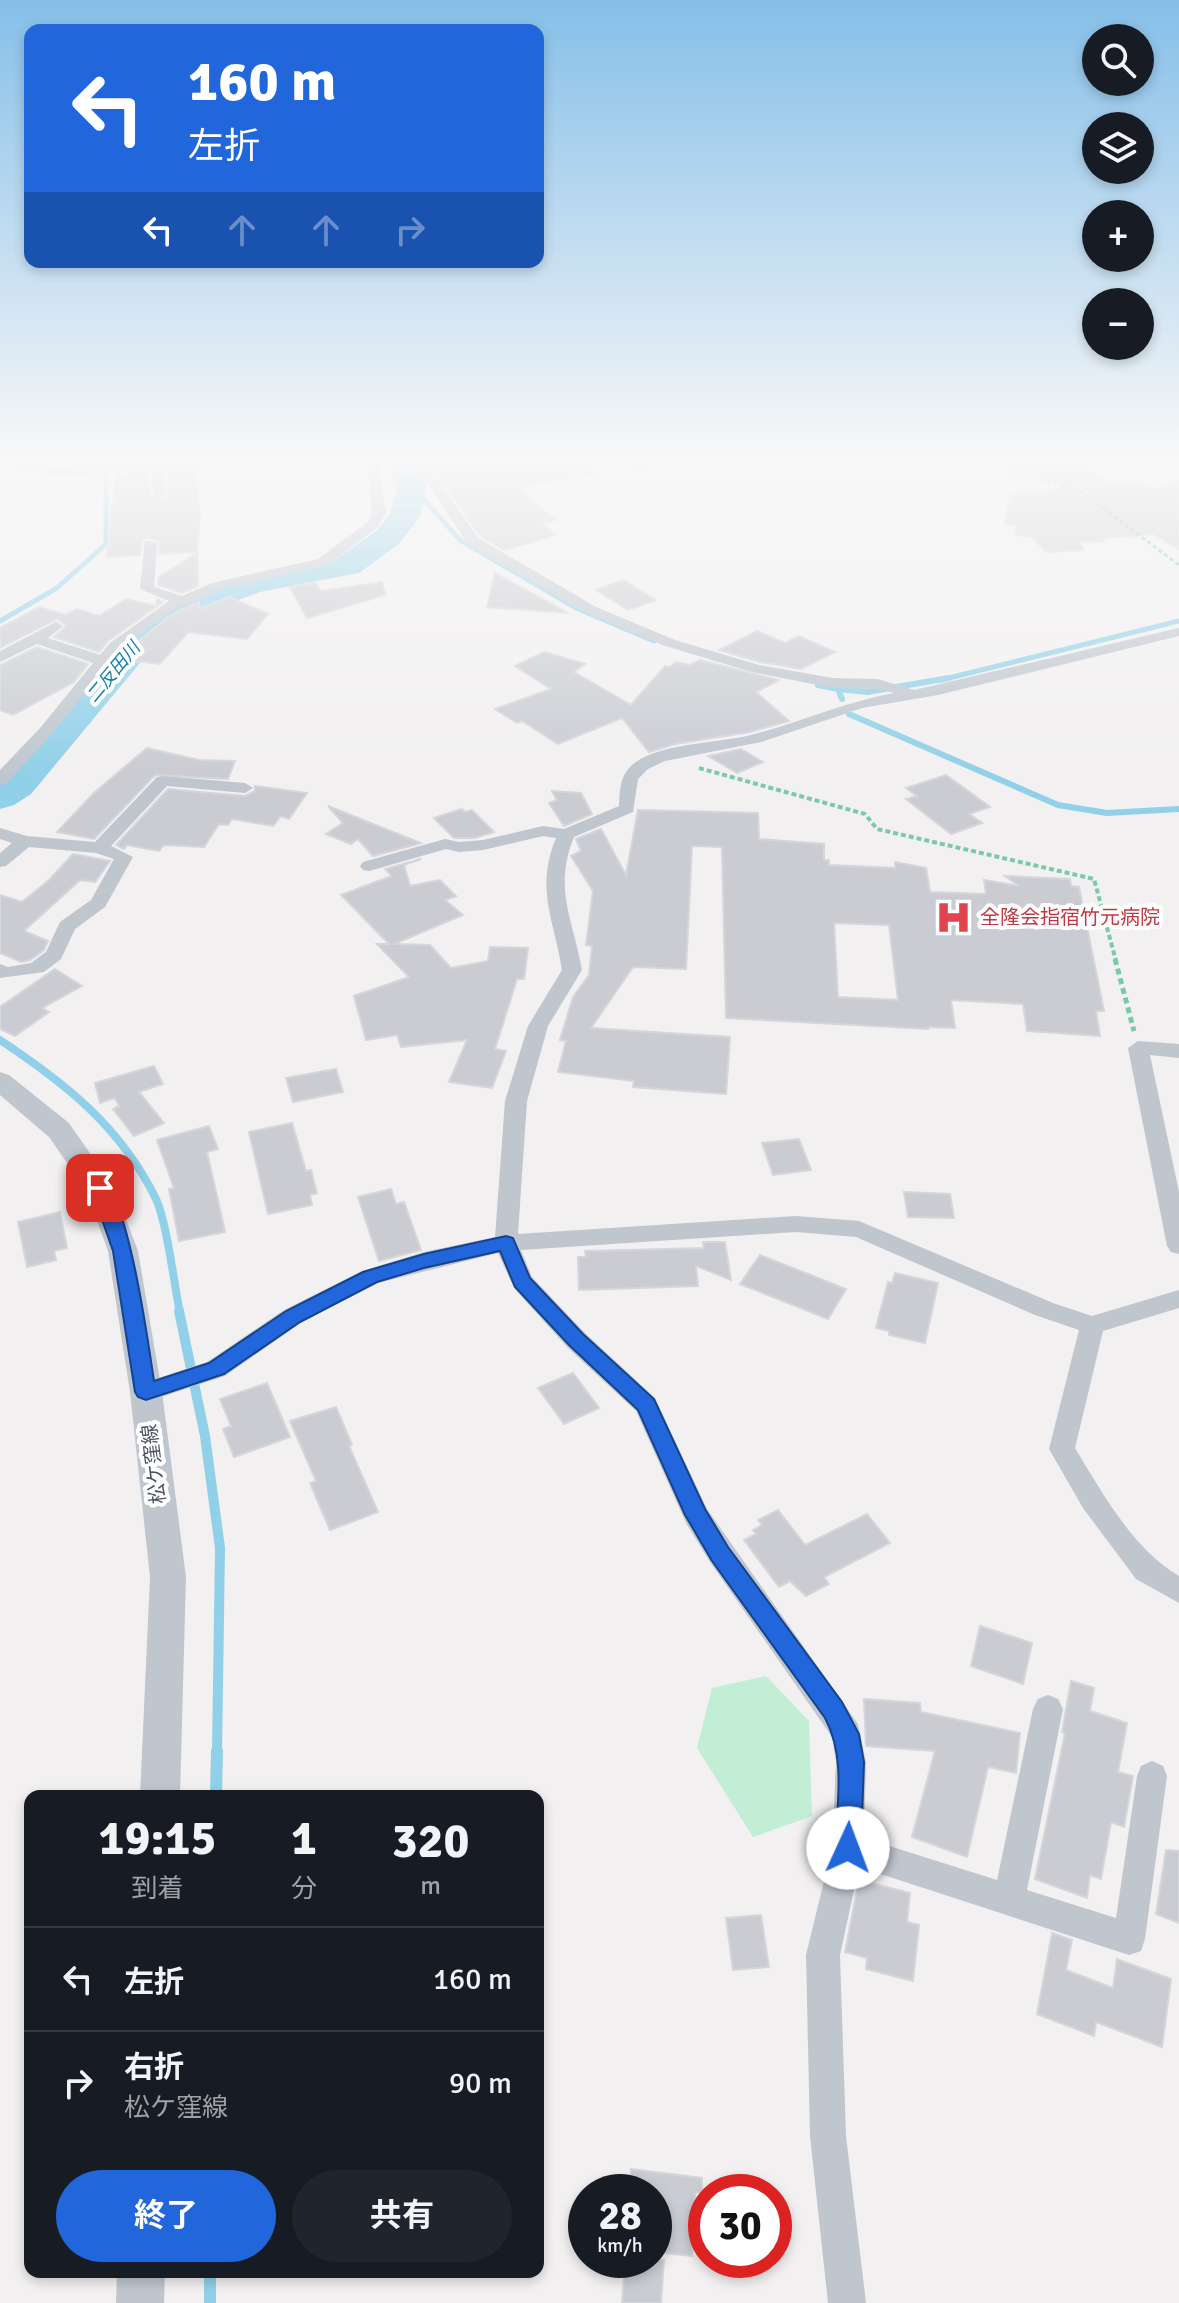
<!DOCTYPE html>
<html lang="ja">
<head>
<meta charset="utf-8">
<style>
	body { margin:0; font-family:Signika,"Noto Sans JP",sans-serif; background:#20242c; color:#f1f3f6; height:100vh; display:flex; flex-direction:column; font-size:30px; white-space:nowrap }
	* { box-sizing:border-box; margin:0 }
	p { font-size:26px; color:#9ea1a6 }
	.icon { flex:none; width:44px; height:44px; fill:none; stroke:currentColor; stroke-width:2; stroke-linecap:round; stroke-linejoin:round }
	.map { position:relative; flex:1; overflow:hidden }
	.details { position:absolute; left:24px; top:1790px; width:520px; height:488px; display:flex; flex-direction:column; background:#171b24; border-radius:16px; box-shadow:0 4px 12px #0003 }
	.details>* { flex:none }
	.banner { position:absolute; left:24px; top:24px; width:520px; height:244px; border-radius:16px; box-shadow:0 4px 12px #0003; background:#2167db; color:#fff; overflow:hidden }
	.buttons { position:absolute; left:1082px; top:24px; display:grid; gap:16px }
	.buttons a { display:grid; place-items:center; width:72px; height:72px; border-radius:50%; background:#171b24; box-shadow:0 4px 12px #0003; font-size:40px }
	.speed { position:absolute; left:568px; top:2174px; display:flex; gap:16px; font-size:40px; font-weight:700; text-align:center }
	.speed>* { display:grid; place-content:center; width:104px; height:104px; border-radius:50%; background:#171b24; box-shadow:0 4px 12px #0003; line-height:1 }
	.speed small { font-size:20px; font-weight:400 }
	.speed .limit { border:12px solid #d22; background:#fff; color:#111 }
	.pin { position:absolute; display:grid; place-items:center; width:68px; height:68px; color:#fff; margin:-34px; border-radius:16px; box-shadow:0 4px 12px #0006 }
	.me { position:absolute; width:88px; margin:-44px; rotate:2deg; stroke-linejoin:round; filter:drop-shadow(0 0 6px #0008) }
	.turn { display:flex; align-items:center; gap:28px; height:168px; padding:0 32px; font-size:36px }
	.turn .icon { width:104px; height:104px; stroke-width:2.5 }
	.turn b { display:block; font-size:56px; line-height:68px }
	.lanes { display:flex; align-items:center; height:76px; padding:0 32px; background:#0003; justify-content:center; gap:40px; direction:ltr }
	.lanes .off { opacity:.35 }
	.eta { display:flex; justify-content:space-evenly; align-items:center; height:136px; text-align:center }
	.eta b { font-size:48px; font-weight:700; line-height:56px }
	.button { display:flex; gap:16px; margin-top:auto; padding:16px 32px }
	.button a { flex:1; height:92px; border-radius:48px; background:#2167db; color:#fff; font-size:32px; font-weight:700; line-height:92px; text-align:center }
	.button a+a { background:#20242c; color:#f1f3f6 }
	ul { padding:0; list-style:none }
	li { display:flex; align-items:center; gap:24px; height:104px; padding:0 32px; border-top:2px solid #363941 }
	li div { flex:1 }
	li b { display:block; font-size:30px }
	li em { font-style:normal }
	.map>svg:first-child { display:block }
	.green { fill:#c1eed5 }
	.lines { fill:none; stroke-linecap:round; stroke-linejoin:round }
	.stream-far4 { stroke:#90d0e8; stroke-width:5 }
	.stream-far3 { stroke:#90d0e8; stroke-width:6 }
	.stream-far2 { stroke:#90d0e8; stroke-width:8 }
	.stream-far1 { stroke:#90d0e8; stroke-width:10 }
	.stream { stroke:#90d0e8; stroke-width:12 }
	.river { fill:#90d0e8; fill-rule:evenodd }
	.building { fill:#caccd2; stroke:#d4d6db; stroke-width:2; fill-rule:evenodd }
	.path-far2 { stroke:#7acaa8; stroke-width:3; stroke-dasharray:4 3; stroke-linecap:butt }
	.path-far1 { stroke:#7acaa8; stroke-width:4; stroke-dasharray:5 3; stroke-linecap:butt }
	.path { stroke:#7acaa8; stroke-width:5; stroke-dasharray:6 4; stroke-linecap:butt }
	.minor { fill:#bfc6ce; fill-rule:evenodd }
	.tertiary { fill:#bfc6ce; fill-rule:evenodd }
	.route { fill:#2167db; stroke:#15438e; stroke-width:2 }
	.labels { text-anchor:middle; dominant-baseline:central; stroke-width:8; stroke-linejoin:round; paint-order:stroke }
	.far-water-label { font-size:18px; font-style:italic; fill:#137ea6; stroke:#fff }
	.health-label { font-size:20px; fill:#be3a42; stroke:#fff; text-anchor:start }
	.street-label { font-size:20px; fill:#49525d; stroke:#fff }
</style>
</head>
<body>
<div class="map">
<svg width="1179" height="2303" viewBox="0 0 1179 2303">
	<rect width="100%" height="100%" fill="#f2f0f0"/>
	<polygon class="green" points="766,1676 809,1721 812,1816 753,1837 697,1748 712,1688"/>
	<g class="lines">
		<g class="stream-far4">
			<polyline points="412,486 460,540 578,609 654,641"/>
			<polyline points="0,621 57,588 106,544 106,454"/>
			<polyline points="941,680 1179,621"/>
		</g>
		<g class="stream-far3">
			<polyline points="818,685 838,689 842,699"/>
			<polyline points="838,689 867,692 949,678"/>
			<polyline points="849,714 1058,805 1107,813 1179,809"/>
		</g>
		<path class="stream-far2" d="M0 1040C65 1083 121 1127 156 1199 167 1223 174 1284 180 1313"/>
		<polyline class="stream-far1" points="179,1311 205,1436 220,1548 217,1753"/>
		<g class="stream">
			<polyline points="216,1796 217,1751"/>
			<polyline points="210,2272 210,2303"/>
		</g>
		<polygon class="river" points="384,454 412,454 427,486 420,516 399,544 359,573 260,592 201,613 159,640 31,794 14,805 0,809 0,780 135,626 177,599 242,577 338,558 377,530 390,514 397,486"/>
	</g>
	<g class="building">
		<polygon points="423,454 522,454 522,458 546,455 550,459 577,456 594,474 517,488 556,520 542,523 556,535 504,550 480,536"/>
		<polygon points="1055,454 1110,483 1149,484 1152,489 1179,481 1179,550 1154,534 1102,538 1104,541 1079,542 1084,550 1046,552 1032,537 1015,535 1016,526 1005,524 1010,495 1067,488 1011,464"/>
		<polygon points="196,469 200,518 197,552 159,554 159,541 146,537 142,540 140,555 107,557 116,475 149,471 150,494 161,500 168,494 167,471"/>
		<polygon points="198,552 198,586 182,593 158,585 159,577"/>
		<polygon points="495,573 568,613 487,607"/>
		<polygon points="623,580 656,600 628,610 596,590"/>
		<polygon points="382,582 385,595 307,618 290,587 316,583 321,591"/>
		<polygon points="229,597 268,614 247,639 188,632 160,664 116,659 171,615 199,602 200,609"/>
		<polygon points="126,599 156,606 157,599 163,602 108,641 99,652 54,637 66,626 57,619 0,648 0,628 39,607 65,615 77,609 99,616"/>
		<polygon points="757,631 785,643 799,636 835,652 801,669 760,662 719,650"/>
		<polygon points="37,647 88,664 74,682 13,715 0,710 0,665"/>
		<polygon points="544,652 585,664 574,672 631,705 665,666 670,667 676,662 690,665 700,660 779,680 756,692 789,721 750,732 675,744 649,752 622,718 558,744 522,721 517,723 495,709 551,689 515,666"/>
		<polygon points="147,748 199,760 235,761 228,779 155,775 94,839 57,832 95,792"/>
		<polygon points="741,749 763,762 737,773 708,756"/>
		<polygon points="946,775 990,807 969,814 982,823 951,834 906,799 917,796 906,788"/>
		<polygon points="255,786 307,793 289,819 281,816 273,826 232,819 228,825 219,824 204,847 164,845 159,851 127,845 124,849 116,845 168,789 245,796 255,791"/>
		<polygon points="552,791 581,793 592,814 564,826 549,803 557,800"/>
		<polygon points="328,806 353,816 421,843 373,856 358,839 351,844 326,834 343,823"/>
		<polygon points="462,809 465,812 472,810 494,832 475,838 454,838 434,818"/>
		<path d="M638 810 758 813 759 839 824 844V860H829V865L895 868V862L926 868 930 892 986 894 984 880 1019 886 1005 876 1070 879 1071 886 1079 887 1104 1011H1096L1100 1036 1027 1031 1023 1004 951 1000 955 1028 928 1027V1029L726 1018 722 847 692 846 686 969 633 967 591 1028 730 1037 726 1094 633 1087 634 1081 558 1072 566 1041 560 1040 573 997 589 975 592 946 586 945 593 891 571 856 581 851 576 839 601 829 626 875ZM834 923 889 925 898 1000 838 997Z"/>
		<polygon points="73,854 110,861 95,882 80,880 24,931 48,941 44,950 30,960 21,962 0,953 0,895 22,902 49,880"/>
		<polygon points="421,859 404,865 410,886 440,880 456,896 445,900 463,915 394,944 430,945 451,968 488,961 490,947 528,948 524,979 517,979 495,1049 506,1051 492,1088 449,1082 467,1040 401,1047 397,1035 366,1040 354,996 409,977 377,944 389,944 341,895 392,876 385,869"/>
		<polygon points="55,969 82,986 42,1008 49,1012 15,1036 0,1029 0,1007"/>
		<polygon points="154,1066 163,1084 139,1092 164,1123 134,1136 113,1109 119,1106 115,1098 100,1103 95,1083"/>
		<polygon points="336,1069 343,1092 293,1102 286,1078"/>
		<polygon points="292,1123 306,1171 311,1170 317,1193 310,1195 312,1205 268,1214 249,1132"/>
		<polygon points="209,1126 218,1149 207,1152 225,1232 179,1241 169,1189 174,1188 157,1140"/>
		<polygon points="799,1139 811,1170 773,1175 762,1143"/>
		<polygon points="391,1189 396,1204 404,1202 421,1250 379,1261 358,1197"/>
		<polygon points="904,1192 950,1194 954,1218 908,1217"/>
		<polygon points="60,1212 67,1248 54,1251 56,1260 27,1267 18,1222"/>
		<polygon points="703,1242 725,1242 731,1280 696,1266 698,1286 579,1290 578,1257 586,1257 585,1251 704,1248"/>
		<polygon points="760,1255 846,1289 828,1319 740,1284"/>
		<polygon points="895,1273 938,1283 925,1343 889,1335 889,1331 876,1328 888,1282 892,1283"/>
		<polygon points="573,1373 599,1408 564,1424 538,1388"/>
		<polygon points="267,1383 290,1437 234,1457 223,1429 231,1426 220,1399"/>
		<polygon points="336,1407 352,1445 349,1446 378,1512 330,1530 310,1483 316,1481 290,1421"/>
		<polygon points="778,1510 805,1545 867,1514 890,1543 824,1577 829,1584 806,1596 790,1581 779,1587 744,1540 756,1534 753,1530 762,1525 758,1520"/>
		<polygon points="980,1626 1032,1643 1023,1684 971,1666"/>
		<polygon points="1071,1681 1094,1688 1090,1711 1127,1723 1118,1772 1133,1776 1124,1827 1111,1822 1101,1879 1090,1875 1087,1898 1035,1879 1065,1733 1062,1732"/>
		<polygon points="864,1699 920,1703 921,1712 1020,1733 1016,1773 988,1767 967,1857 912,1837 935,1751 866,1746"/>
		<polygon points="1166,1850 1179,1851 1179,1923 1156,1914"/>
		<polygon points="859,1880 910,1893 907,1922 919,1925 913,1981 866,1969 867,1958 845,1952"/>
		<polygon points="761,1915 769,1967 733,1970 726,1918"/>
		<polygon points="1052,1933 1072,1940 1066,1970 1113,1988 1117,1959 1171,1979 1162,2047 1096,2022 1094,2036 1037,2014"/>
		<polygon points="631,2169 702,2178 702,2192 695,2192 692,2256 654,2252 654,2192 630,2192"/>
		<polygon points="625,2260 664,2260 661,2303 622,2303"/>
	</g>
	<g class="lines">
		<polyline class="path-far2" points="983,454 1021,475 1079,490 1179,565"/>
		<polyline class="path-far1" points="699,768 865,814 877,829 1094,879 1116,961"/>
		<polyline class="path" points="1115,959 1134,1031"/>
		<g class="minor">
			<path d="M0 454H8L26 464 53 467 264 454H323L317 458 164 468 165 494 159 498 153 494 152 468C102 472 45 485 0 459Z"/>
			<polygon points="366,454 378,454 386,513 378,527 328,565 222,589 169,612 120,649 52,734 6,784 0,785 0,770 40,728 93,663 37,644 0,662 0,651 56,622 63,626 48,638 100,655 110,643 169,601 140,589 145,540 157,543 154,587 182,596 212,583 318,559 368,522 372,513"/>
			<path d="M408 454H420L478 538 596 607 675 640 759 665 833 678 878 679 914 690 1179 628V636L938 695 862 708 761 742 665 761 648 769 638 779 633 812 574 837C553 889 573 919 582 970L548 1026 527 1101 518 1234 796 1216 859 1221 1053 1303 1092 1316 1179 1290V1308L1103 1331 1075 1448C1103 1494 1133 1549 1179 1576V1603L1136 1579 1083 1508 1049 1449 1079 1330 1035 1315 856 1237 796 1232 521 1250 532 1277 585 1333 655 1398 707 1509 858 1724 866 1762 864 1838 997 1880 1033 1709 1038 1699 1048 1695 1058 1699 1063 1709 1027 1890 1116 1918 1137 1776 1141 1766 1152 1761 1163 1766 1167 1776 1145 1939 1141 1951 1129 1955 859 1867 840 1955 846 2136 866 2303H828L810 2136 806 1955 832 1848 836 1762 832 1737 710 1562 686 1523 636 1411 567 1347 514 1288 498 1253 378 1283 302 1322 225 1376 146 1402 137 1399 133 1392 137 1385 207 1362 284 1310 362 1271 424 1252 495 1237 505 1101 528 1026 562 970C554 919 535 889 556 838L543 836 483 850 459 852 446 849 369 871 363 870 360 866 363 862 445 839 459 842 483 840 543 826 564 829 619 806C620 788 620 773 636 762 662 743 719 743 751 735 799 723 844 702 894 693L878 689 833 688 752 672 665 646 586 613 468 544Z"/>
			<polygon points="615,454 629,454 649,469 639,472"/>
			<polygon points="163,776 245,783 253,788 245,793 167,786 111,846 133,857 105,907 75,929 61,959 44,972 0,978 0,964 8,967 31,963 46,952 60,922 91,900 114,859 96,853 29,847 6,866 0,867 0,853 12,843 0,839 0,828 27,836 95,842 157,777"/>
			<polygon points="1138,1041 1179,1044 1179,1058 1150,1055 1179,1192 1179,1254 1171,1252 1167,1246 1128,1048"/>
		</g>
		<g class="tertiary">
			<polygon points="0,1072 9,1075 69,1123 114,1188 138,1251 162,1392 186,1577 180,1796 140,1796 150,1577 130,1392 108,1251 86,1190 49,1137 0,1095"/>
			<polygon points="117,2272 165,2272 164,2303 116,2303"/>
		</g>
	</g>
	<linearGradient id="sky" x2="0" y2="1"><stop stop-color="#85bfe8"/><stop offset="0.59" stop-color="#f9f8f8"/><stop offset="1" stop-color="#f9f8f8" stop-opacity="0"/></linearGradient>
	<rect width="1179" height="776" fill="url(#sky)"/>
	<path class="route" d="M100 1181C128 1189 149 1349 154 1381L209 1363 286 1311 363 1272 424 1254 506 1236 513 1238 530 1278 583 1334 654 1399 705 1509 728 1547 842 1702 859 1734 864 1762 861 1848 857 1857 848 1861 839 1857 835 1848C837 1804 846 1757 825 1718L712 1561 685 1515 638 1410 569 1345 515 1287 500 1251 424 1268 377 1282 300 1322 224 1374 146 1400 138 1397 135 1392 113 1251 91 1188Z"/>
	<defs>
		<symbol id="hospital-bare" viewBox="-9 -9 18 18"><path d="M-5-5h3v3.5h4V-5h3V5h-3V1.5h-4V5h-3Z" fill="#e0444e" stroke="#fff" stroke-width="2.5" paint-order="stroke"/></symbol>
	</defs>
	<g fill-rule="evenodd">
		<use href="#hospital-bare" x="928" y="892" width="51" height="51"/>
	</g>
	<g class="labels">
		<g class="far-water-label">
			<text transform="translate(113 672) rotate(-50)">二反田川</text>
		</g>
		<g class="health-label">
			<text x="980" y="917">全隆会指宿竹元病院</text>
		</g>
		<g class="street-label">
			<text transform="translate(154 1464) rotate(-97)">松ケ窪線</text>
		</g>
	</g>
</svg>
<div class="buttons">
<a><svg class="icon" aria-label="search" viewBox="0 0 24 24"><circle cx="10" cy="10" r="6"/><path d="M15 15l6 6"/></svg></a>
<a><svg class="icon" aria-label="layers" viewBox="0 0 24 24"><path d="M12 4l9 5-9 5-9-5zM3 14l9 5 9-5"/></svg></a>
<a>+</a>
<a>−</a>
</div>
<div class="speed"><div>28<small>km/h</small></div><div class="limit">30</div></div>
<div class="pin" style="left:100px;top:1188px;background:#d93025"><svg class="icon" aria-label="arrive" viewBox="0 0 24 24"><path d="M6 21V4h12l-3 4 3 4H6"/></svg></div>
<svg class="me" style="left:848px;top:1848px" viewBox="-20 -20 40 40"><circle r="19" fill="#fff"/><path d="M0-13L10 11 0 6-10 11z" fill="#2167db"/></svg>
<div class="banner">
<div class="turn"><svg class="icon" aria-label="left" viewBox="0 0 24 24"><path d="M17 20v-9H6M10 6l-5 5 5 5"/></svg><div><b>160 m</b>左折</div></div>
<div class="lanes"><svg class="icon" aria-label="left" viewBox="0 0 24 24"><path d="M17 20v-9H6M10 6l-5 5 5 5"/></svg><svg class="icon off" aria-label="ahead" viewBox="0 0 24 24"><path d="M12 20V5M6 11l6-6 6 6"/></svg><svg class="icon off" aria-label="ahead" viewBox="0 0 24 24"><path d="M12 20V5M6 11l6-6 6 6"/></svg><svg class="icon off" aria-label="right" viewBox="0 0 24 24"><path d="M7 20v-9h11M14 6l5 5-5 5"/></svg></div>
</div>
<section class="details">
<div class="eta">
<div><b>19:15</b><p>到着</p></div>
<div><b>1</b><p>分</p></div>
<div><b>320</b><p>m</p></div>
</div>
<ul>
<li><svg class="icon" aria-label="left" viewBox="0 0 24 24"><path d="M17 20v-9H6M10 6l-5 5 5 5"/></svg><div><b>左折</b></div><em>160 m</em></li>
<li><svg class="icon" aria-label="right" viewBox="0 0 24 24"><path d="M7 20v-9h11M14 6l5 5-5 5"/></svg><div><b>右折</b><p>松ケ窪線</p></div><em>90 m</em></li>
</ul>
<div class="button"><a>終了</a><a>共有</a></div>
</section>
</div>
</body>
</html>
